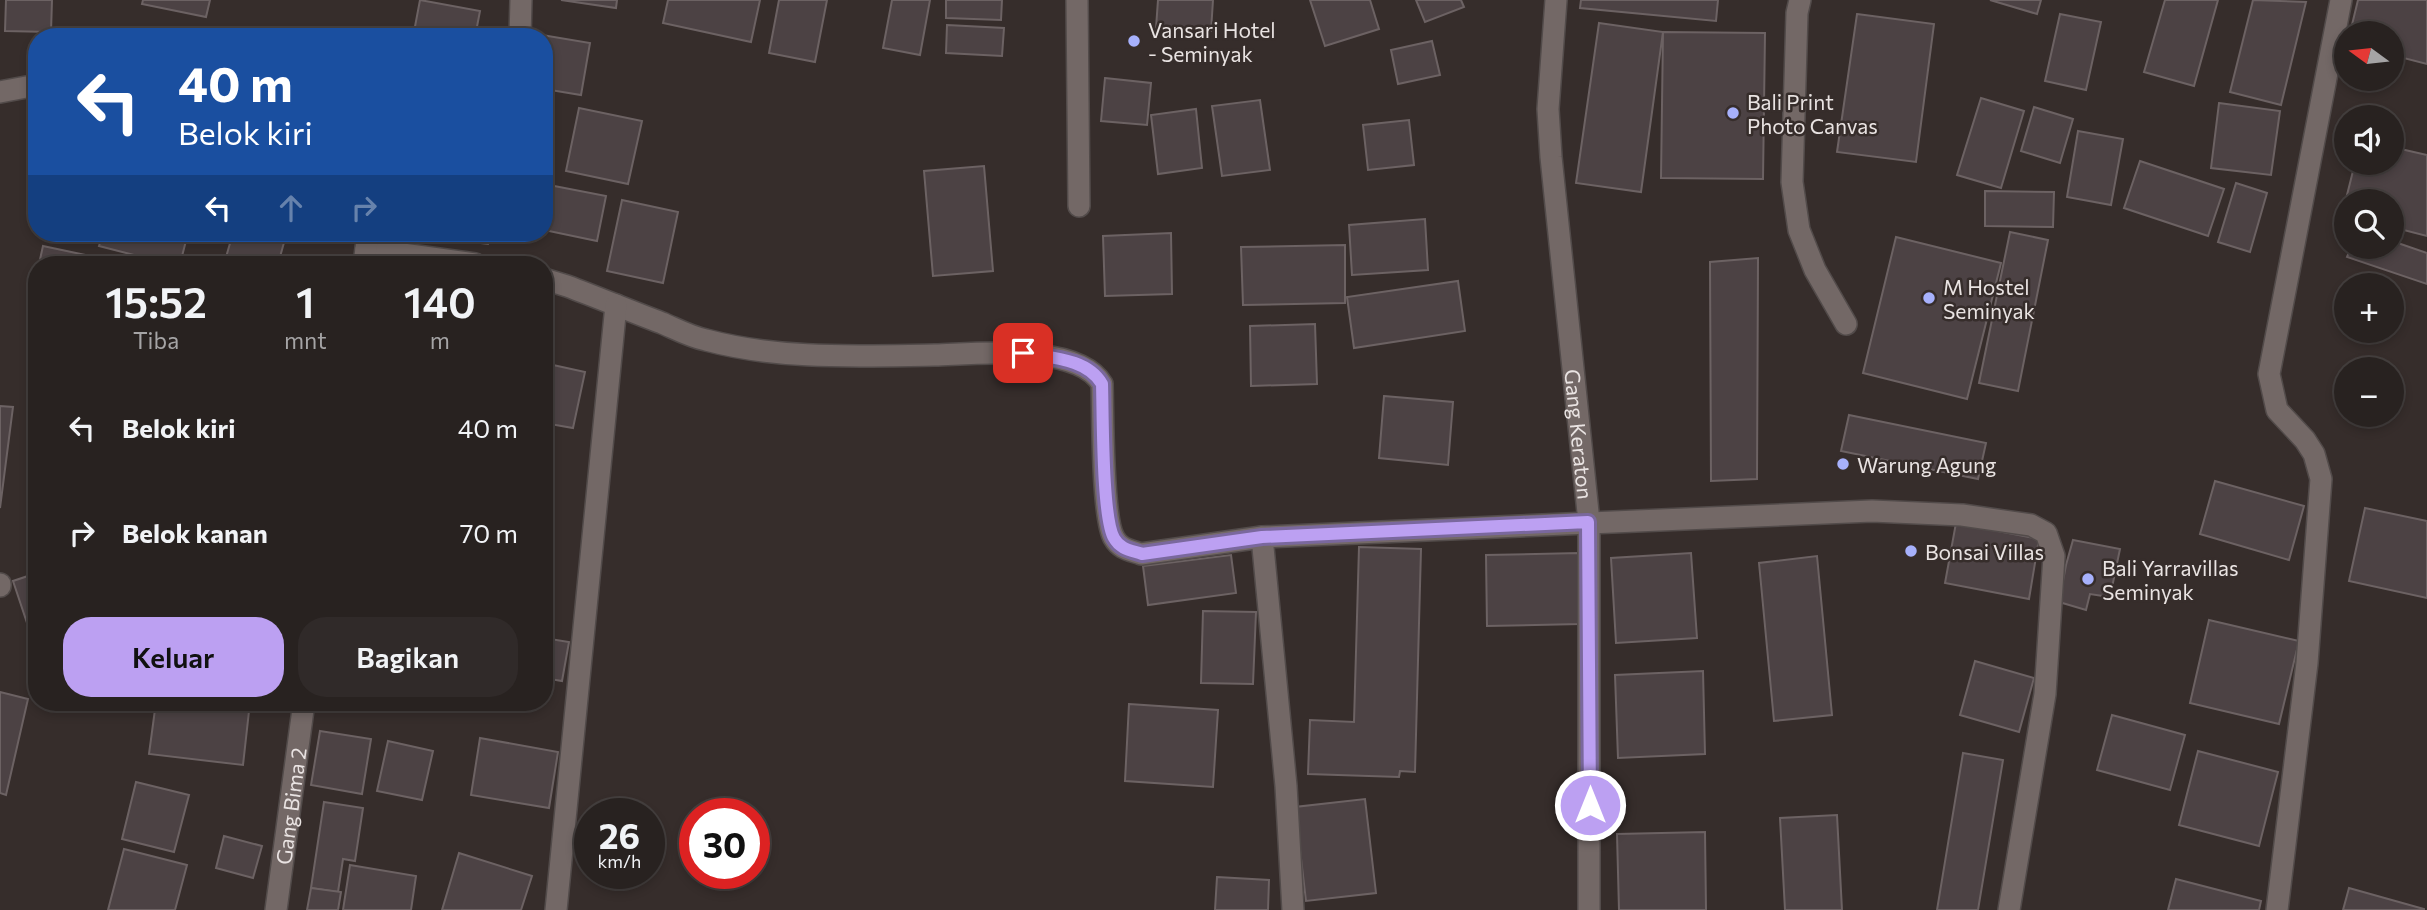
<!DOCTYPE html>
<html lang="id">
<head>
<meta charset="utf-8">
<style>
	body { margin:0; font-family:Commissioner,sans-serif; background:#302a29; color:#f1f3f6; height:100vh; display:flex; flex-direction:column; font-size:26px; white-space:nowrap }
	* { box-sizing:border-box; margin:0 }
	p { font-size:23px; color:#a5a4a5 }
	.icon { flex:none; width:38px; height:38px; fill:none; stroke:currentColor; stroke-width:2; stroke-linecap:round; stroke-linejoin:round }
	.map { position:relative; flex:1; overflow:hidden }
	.panel { position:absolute; left:28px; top:256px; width:525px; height:455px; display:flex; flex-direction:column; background:#282220; border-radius:28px; box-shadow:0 4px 10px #0003,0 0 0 2px #443f3e }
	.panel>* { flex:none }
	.hud { position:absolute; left:28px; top:28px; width:525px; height:214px; border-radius:28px; box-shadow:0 4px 10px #0003,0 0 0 2px #443f3e; background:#1a4fa0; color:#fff; overflow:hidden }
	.needle { width:46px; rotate:285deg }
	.controls { position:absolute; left:2334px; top:21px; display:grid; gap:14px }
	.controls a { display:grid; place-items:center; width:70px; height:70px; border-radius:50%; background:#282220; box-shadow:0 4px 10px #0003,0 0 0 2px #443f3e; font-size:35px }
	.speed { position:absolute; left:574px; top:798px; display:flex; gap:14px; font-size:35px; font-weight:700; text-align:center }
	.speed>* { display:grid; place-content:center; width:91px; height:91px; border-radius:50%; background:#282220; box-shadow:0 4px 10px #0003,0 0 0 2px #443f3e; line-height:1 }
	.speed small { font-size:18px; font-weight:400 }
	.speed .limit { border:10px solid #d22; background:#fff; color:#111 }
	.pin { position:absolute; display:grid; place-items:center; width:60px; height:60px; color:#fff; margin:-30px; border-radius:14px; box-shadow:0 4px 10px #0006 }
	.me { position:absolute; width:77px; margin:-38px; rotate:0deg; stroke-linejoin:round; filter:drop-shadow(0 0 5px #0008) }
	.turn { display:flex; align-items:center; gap:24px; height:147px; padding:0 35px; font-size:32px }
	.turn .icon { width:91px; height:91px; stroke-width:2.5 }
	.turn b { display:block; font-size:49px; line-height:60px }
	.lanes { display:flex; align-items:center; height:66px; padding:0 35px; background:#0003; justify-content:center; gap:35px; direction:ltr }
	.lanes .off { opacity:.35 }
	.eta { display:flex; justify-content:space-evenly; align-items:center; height:119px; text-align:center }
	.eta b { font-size:42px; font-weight:600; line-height:49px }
	.primary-button { display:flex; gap:14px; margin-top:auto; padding:14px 35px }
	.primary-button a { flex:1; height:80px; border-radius:28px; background:#bca0f2; color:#111; font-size:28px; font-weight:600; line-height:80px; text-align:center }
	.primary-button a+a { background:#302a29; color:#f1f3f6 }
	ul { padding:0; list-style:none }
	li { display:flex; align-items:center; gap:21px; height:105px; padding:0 35px }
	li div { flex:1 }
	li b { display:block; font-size:26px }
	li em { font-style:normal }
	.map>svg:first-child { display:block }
	.building { fill:#4c4244; stroke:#6c6263; stroke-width:2 }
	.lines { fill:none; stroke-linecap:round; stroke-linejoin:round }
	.lane-casing { stroke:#524b4a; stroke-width:24 }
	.street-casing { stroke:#524b4a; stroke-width:24 }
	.lane { stroke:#736866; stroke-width:21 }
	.street { stroke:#736866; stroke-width:21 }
	.route-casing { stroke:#7a689d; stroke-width:18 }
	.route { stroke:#bca0f2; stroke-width:12 }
	.poi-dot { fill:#a7b1fc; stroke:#362d2b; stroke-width:2.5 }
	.labels { text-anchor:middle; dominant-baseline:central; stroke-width:5; stroke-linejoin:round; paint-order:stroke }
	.poi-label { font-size:21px; fill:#e9e3e2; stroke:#362d2b; text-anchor:start }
	.street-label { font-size:21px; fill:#e9e3e2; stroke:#362d2b }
</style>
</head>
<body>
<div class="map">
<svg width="2427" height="910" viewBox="0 0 2427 910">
	<rect width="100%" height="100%" fill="#362d2b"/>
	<g class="building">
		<polygon points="6,0 52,0 51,32 5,31"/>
		<polygon points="143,0 210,0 206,17 142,4"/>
		<polygon points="420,0 480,11 475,37 413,37"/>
		<polygon points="561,0 617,0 616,8"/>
		<polygon points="668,0 760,0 751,42 663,23"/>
		<polygon points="779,0 827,0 815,62 769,53"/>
		<polygon points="892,0 930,0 920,55 883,48"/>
		<polygon points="946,0 1002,0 1001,20 946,18"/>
		<polygon points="1158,0 1213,0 1211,31 1156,28"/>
		<polygon points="1310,0 1370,0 1379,29 1325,46"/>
		<polygon points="1416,0 1461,0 1464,7 1425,22"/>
		<polygon points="1581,0 1718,0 1716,21 1580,8"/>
		<polygon points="1990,0 2041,0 2037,14"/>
		<polygon points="2165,0 2218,0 2194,86 2144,72"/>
		<polygon points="2253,0 2306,2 2281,105 2230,92"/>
		<polygon points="2358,0 2427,0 2427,64 2392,55 2392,33 2350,33"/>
		<polygon points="1857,14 1934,24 1916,162 1837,152"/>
		<polygon points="2060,14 2101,22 2086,90 2045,81"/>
		<polygon points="1599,23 1663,32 1641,192 1576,183"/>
		<polygon points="947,25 1004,28 1002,56 946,53"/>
		<polygon points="1663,32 1765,33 1763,179 1661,178"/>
		<polygon points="542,35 590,43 581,95 544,89 544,37 542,37"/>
		<polygon points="1432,41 1440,75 1398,84 1391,50"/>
		<polygon points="1105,78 1151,83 1147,125 1101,121"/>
		<polygon points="1981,98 2024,111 2001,188 1957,175"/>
		<polygon points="1260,100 1270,170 1222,176 1212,106"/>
		<polygon points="2219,103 2280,111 2271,175 2211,168"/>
		<polygon points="2034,107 2073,119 2060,163 2021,151"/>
		<polygon points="579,108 642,121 628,184 566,171"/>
		<polygon points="1196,109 1202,168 1158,174 1151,115"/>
		<polygon points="1409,120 1414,165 1368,170 1363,125"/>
		<polygon points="2078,131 2123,139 2111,205 2067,197"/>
		<polygon points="2392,147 2427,155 2427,236 2392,227 2392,201 2347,201 2347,216 2342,215 2355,163 2392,163"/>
		<polygon points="2140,161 2224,189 2208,236 2124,208"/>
		<polygon points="984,166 993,271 933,276 924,171"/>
		<polygon points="2236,183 2267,193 2250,252 2218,242"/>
		<polygon points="544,184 606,196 597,241 544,230"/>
		<polygon points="1985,191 2054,192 2053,227 1985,226"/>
		<polygon points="622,200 678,212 663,283 607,271"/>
		<polygon points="1425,219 1428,270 1352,275 1349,225"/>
		<polygon points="2010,232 2048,240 2018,391 1979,383"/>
		<polygon points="103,233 188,233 180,264 169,264 99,246"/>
		<polygon points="233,233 261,233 285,239 278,264 224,264"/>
		<polygon points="439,233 490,233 488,244 439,238"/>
		<polygon points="1171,233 1172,294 1105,296 1103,236"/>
		<polygon points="1896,237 2001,263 1967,399 1863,373"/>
		<polygon points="2392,241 2427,253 2427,284 2347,257 2351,247 2392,247"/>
		<polygon points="1345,245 1345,303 1243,305 1241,247"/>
		<polygon points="43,246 95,257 93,264 39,264"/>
		<polygon points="1758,258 1757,479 1711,481 1710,262"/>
		<polygon points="37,276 37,298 32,297"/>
		<polygon points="1458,281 1465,331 1354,348 1347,297"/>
		<polygon points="1315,324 1317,384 1251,386 1250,326"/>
		<polygon points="544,363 585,372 573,428 544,423"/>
		<polygon points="1384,396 1453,402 1448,465 1379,458"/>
		<polygon points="0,406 13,407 0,508"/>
		<polygon points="1849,415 1986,443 1978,479 1841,451"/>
		<polygon points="37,480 37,512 32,512"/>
		<polygon points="2215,481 2304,506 2289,560 2200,534"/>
		<polygon points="2365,508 2427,521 2427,598 2349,581"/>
		<polygon points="1956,523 2039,539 2029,599 1945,583"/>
		<polygon points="2073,540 2120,549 2110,597 2090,594 2086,610 2059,602 2066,565"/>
		<polygon points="1359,547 1421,549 1415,772 1400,771 1399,777 1308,774 1310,720 1354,722"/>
		<polygon points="1579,553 1580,624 1487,626 1486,555"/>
		<polygon points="1691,553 1697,638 1616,643 1611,558"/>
		<polygon points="1231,555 1236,593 1148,605 1143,566"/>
		<polygon points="1817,556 1832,715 1774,721 1759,563"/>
		<polygon points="37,573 37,653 13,581"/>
		<polygon points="1203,611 1256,612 1253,684 1201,683"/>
		<polygon points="2209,620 2299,641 2279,724 2190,703"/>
		<polygon points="544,638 569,642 562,681 544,678"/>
		<polygon points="1975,661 2034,678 2019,732 1960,715"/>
		<polygon points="1703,671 1705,754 1618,758 1615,675"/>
		<polygon points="0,692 28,699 6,795 0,793"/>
		<polygon points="156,702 250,702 243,765 149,754"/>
		<polygon points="1129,704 1218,710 1213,787 1125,781"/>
		<polygon points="2112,715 2185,735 2170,790 2097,770"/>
		<polygon points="320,731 371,739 362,794 311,785"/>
		<polygon points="480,738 558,752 549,808 471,795"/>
		<polygon points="388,741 433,751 422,800 377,791"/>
		<polygon points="2198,751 2278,772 2259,846 2179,825"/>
		<polygon points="1963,753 2003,760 1978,910 1937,910"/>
		<polygon points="136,782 189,795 174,852 122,839"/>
		<polygon points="1365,799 1376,893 1306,901 1295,807"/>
		<polygon points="324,802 363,808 355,861 343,859 338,892 311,888"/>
		<polygon points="1837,815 1842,910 1785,910 1780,818"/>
		<polygon points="1705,832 1706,910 1619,910 1617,834"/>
		<polygon points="224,836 262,846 253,878 216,868"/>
		<polygon points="124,849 187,865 175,910 108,910"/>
		<polygon points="459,853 532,876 521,910 442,910"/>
		<polygon points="350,865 416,876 411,910 343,910"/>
		<polygon points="1217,877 1269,880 1268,910 1215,910"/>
		<polygon points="2176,879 2261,901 2259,910 2168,910"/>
		<polygon points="311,888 341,892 338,910 307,910"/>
		<polygon points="2349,888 2424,909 2424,910 2343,910"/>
	</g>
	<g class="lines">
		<defs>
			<polyline id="lane" points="1800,0 1797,13 1792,182 1799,230 1815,270 1846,324"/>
			<g id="street">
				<polyline points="1077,0 1079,206"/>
				<path id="s1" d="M1556 0 1548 109 1551 157 1589 522V910"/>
				<polyline points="520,37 521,0"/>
				<polyline points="0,92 37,85"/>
				<polyline points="366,249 475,264"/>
				<polyline points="364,264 368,233"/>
				<path d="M544 279 567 286C599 298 630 311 662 323 676 329 691 337 706 340 781 360 858 356 935 355 976 354 1078 343 1102 384 1103 412 1102 518 1114 538 1120 549 1130 550 1141 554L1262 537 1872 511 1962 515 2031 525 2046 533 2054 556 2045 694 2009 910"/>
				<polyline points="1262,537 1286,786 1293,910"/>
				<polyline points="0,584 0,586"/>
				<path id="s2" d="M276 910 304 702"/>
				<polyline points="556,910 616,305"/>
				<polyline points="2277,910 2307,663 2321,479 2314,454 2305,440 2277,410 2269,374 2341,0"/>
			</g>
		</defs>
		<use href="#lane" class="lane-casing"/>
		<use href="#street" class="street-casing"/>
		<use href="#lane" class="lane"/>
		<use href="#street" class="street"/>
	</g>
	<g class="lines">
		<defs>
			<path id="route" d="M1023 353C1050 358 1087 358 1102 384 1103 412 1102 518 1114 538 1120 549 1130 550 1142 554L1262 537 1588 522 1590 805"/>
		</defs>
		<use href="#route" class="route-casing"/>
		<use href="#route" class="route"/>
	</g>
	<g class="poi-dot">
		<circle cx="1134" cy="41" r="7"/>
		<circle cx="1733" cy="113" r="7"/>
		<circle cx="1929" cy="298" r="7"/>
		<circle cx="1843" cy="464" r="7"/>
		<circle cx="1911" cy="551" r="7"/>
		<circle cx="2088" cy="579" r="7"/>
	</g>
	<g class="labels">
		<g class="poi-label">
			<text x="1148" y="29">Vansari Hotel<tspan x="1148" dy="24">- Seminyak</tspan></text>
			<text x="1747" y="101">Bali Print<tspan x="1747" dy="24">Photo Canvas</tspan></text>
			<text x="1943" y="286">M Hostel<tspan x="1943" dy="24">Seminyak</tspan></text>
			<text x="1857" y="464">Warung Agung</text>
			<text x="1925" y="551">Bonsai Villas</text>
			<text x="2102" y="567">Bali Yarravillas<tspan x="2102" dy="24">Seminyak</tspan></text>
		</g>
		<g class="street-label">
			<text stroke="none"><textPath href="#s1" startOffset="436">Gang Keraton</textPath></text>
			<text stroke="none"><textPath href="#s2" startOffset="105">Gang Bima 2</textPath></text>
		</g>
	</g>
</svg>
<div class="controls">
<a><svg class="needle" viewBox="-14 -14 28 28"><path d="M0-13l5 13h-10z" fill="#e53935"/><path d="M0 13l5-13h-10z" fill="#a5a4a5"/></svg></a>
<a><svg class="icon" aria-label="sound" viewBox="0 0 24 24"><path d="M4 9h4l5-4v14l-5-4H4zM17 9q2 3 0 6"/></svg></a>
<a><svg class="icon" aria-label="search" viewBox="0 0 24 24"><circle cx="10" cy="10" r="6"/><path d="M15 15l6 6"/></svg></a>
<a>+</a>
<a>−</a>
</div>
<div class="speed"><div>26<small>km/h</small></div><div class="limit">30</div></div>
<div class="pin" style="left:1023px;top:353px;background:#d93025"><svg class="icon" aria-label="arrive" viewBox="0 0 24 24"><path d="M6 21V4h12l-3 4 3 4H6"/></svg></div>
<svg class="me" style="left:1590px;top:805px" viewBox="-20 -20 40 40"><circle r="17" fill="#bca0f2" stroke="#fff" stroke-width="3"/><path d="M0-11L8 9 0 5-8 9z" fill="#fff"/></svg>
<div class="hud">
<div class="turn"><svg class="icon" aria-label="left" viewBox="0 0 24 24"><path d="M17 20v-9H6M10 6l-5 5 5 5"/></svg><div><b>40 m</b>Belok kiri</div></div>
<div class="lanes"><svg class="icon" aria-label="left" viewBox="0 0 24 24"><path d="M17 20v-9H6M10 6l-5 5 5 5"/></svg><svg class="icon off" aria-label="ahead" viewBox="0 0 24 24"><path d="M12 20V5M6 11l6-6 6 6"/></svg><svg class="icon off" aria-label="right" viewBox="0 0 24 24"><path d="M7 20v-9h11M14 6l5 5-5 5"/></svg></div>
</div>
<section class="panel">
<div class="eta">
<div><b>15:52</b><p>Tiba</p></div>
<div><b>1</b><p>mnt</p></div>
<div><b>140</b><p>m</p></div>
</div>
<ul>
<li><svg class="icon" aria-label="left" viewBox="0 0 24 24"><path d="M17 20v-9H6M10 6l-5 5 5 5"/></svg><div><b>Belok kiri</b></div><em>40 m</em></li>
<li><svg class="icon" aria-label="right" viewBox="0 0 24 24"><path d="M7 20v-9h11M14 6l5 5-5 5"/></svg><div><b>Belok kanan</b></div><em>70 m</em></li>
</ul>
<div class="primary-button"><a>Keluar</a><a>Bagikan</a></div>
</section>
</div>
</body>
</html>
